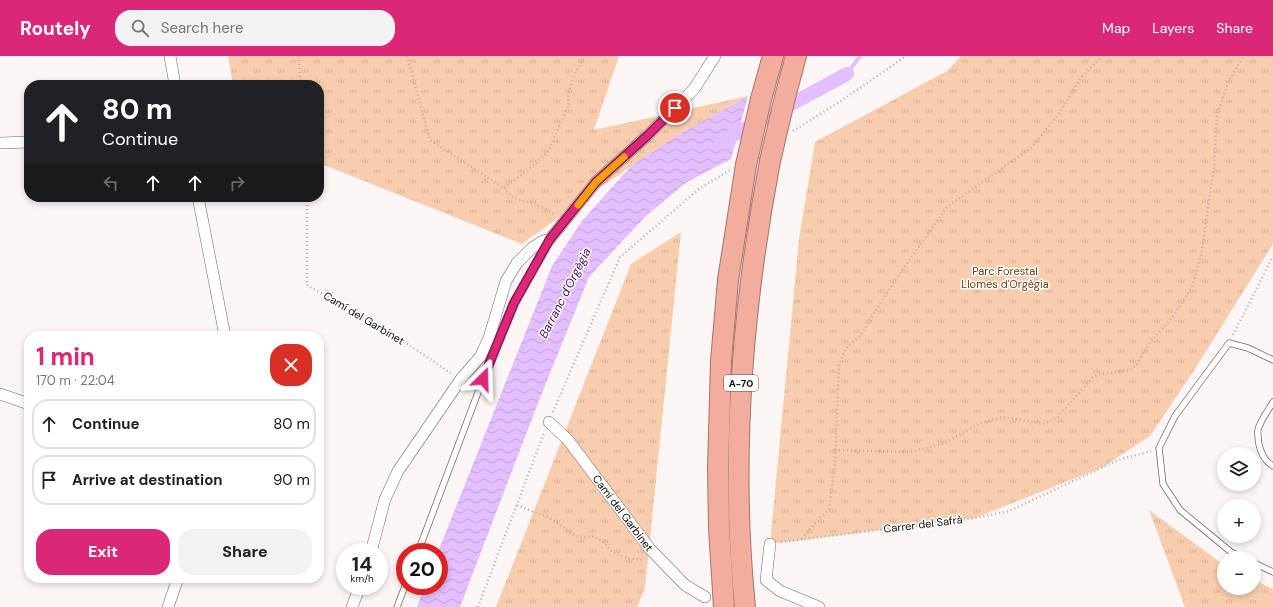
<!DOCTYPE html>
<html lang="en">
<head>
<meta charset="utf-8">
<style>
	body { margin:0; font-family:"DM Sans",sans-serif; background:#f2f2f2; color:#202124; height:100vh; display:flex; flex-direction:column; font-size:15px; white-space:nowrap }
	* { box-sizing:border-box; margin:0 }
	p { font-size:13px; color:#757577 }
	.icon { flex:none; width:22px; height:22px; fill:none; stroke:currentColor; stroke-width:2; stroke-linecap:round; stroke-linejoin:round }
	.map { position:relative; flex:1; overflow:hidden }
	.drawer { position:absolute; left:24px; top:275px; width:300px; height:252px; display:flex; flex-direction:column; background:#fff; border-radius:16px; box-shadow:0 2px 6px #0003 }
	.drawer>* { flex:none }
	.banner { position:absolute; left:24px; top:24px; width:300px; height:122px; border-radius:16px; box-shadow:0 2px 6px #0003; background:#202124; color:#fff; overflow:hidden }
	.fabs { position:absolute; left:1217px; top:391px; display:grid; gap:8px }
	.fabs a { display:grid; place-items:center; width:44px; height:44px; border-radius:50%; background:#fff; box-shadow:0 2px 6px #0003; font-size:20px }
	.speed { position:absolute; left:336px; top:487px; display:flex; gap:8px; font-size:20px; font-weight:700; text-align:center }
	.speed>* { display:grid; place-content:center; width:52px; height:52px; border-radius:50%; background:#fff; box-shadow:0 2px 6px #0003; line-height:1 }
	.speed small { font-size:10px; font-weight:400 }
	.speed .limit { border:6px solid #d22; background:#fff; color:#111 }
	.pin { position:absolute; display:grid; place-items:center; width:34px; height:34px; color:#fff; margin:-17px; border:2px solid #fff; border-radius:50%; box-shadow:0 1px 4px #0007 }
	.me { position:absolute; width:44px; margin:-22px; rotate:22deg; stroke-linejoin:round; filter:drop-shadow(0 0 3px #0008) }
	.turn { display:flex; align-items:center; gap:14px; height:84px; padding:0 12px; font-size:18px }
	.turn .icon { width:52px; height:52px; stroke-width:2.5 }
	.turn b { display:block; font-size:28px; line-height:34px }
	.lanes { display:flex; align-items:center; height:38px; padding:0 12px; background:#0003; justify-content:center; gap:20px; direction:ltr }
	.lanes .off { opacity:.35 }
	.round { display:grid; place-items:center; flex:none; width:42px; height:42px; border-radius:16px; background:#f2f2f2 }
	.overview { display:flex; align-items:center; justify-content:space-between; height:68px; padding:0 12px }
	h1 { font-size:24px; font-weight:800; line-height:30px; color:#db2777 }
	.button { display:flex; gap:8px; margin-top:auto; padding:8px 12px }
	.button a { flex:1; height:46px; border-radius:16px; background:#db2777; color:#fff; font-size:16px; font-weight:800; line-height:46px; text-align:center }
	.button a+a { background:#f2f2f2; color:#202124 }
	ul { padding:0; list-style:none }
	li { display:flex; align-items:center; gap:12px; height:50px; margin:0 8px 6px; padding:0 4px; border:2px solid #e0e0e0; border-radius:16px }
	li div { flex:1 }
	li b { display:block; font-size:15px }
	li em { font-style:normal }
	header { display:flex; align-items:center; gap:24px; box-sizing:border-box; height:56px; padding:0 20px; background:#db2777; color:#fff }
	header strong { font-size:19px }
	nav { display:flex; gap:22px; margin-inline-start:auto; font-size:14px }
	.search { width:280px; height:36px; background:#f2f2f2; display:flex; align-items:center; gap:10px; box-sizing:border-box; padding:0 14px; border-radius:16px; color:#757577; font-size:15px }
	.map>svg:first-child { display:block }
	.grass { fill:url(#grass-tufts) }
	.water { fill:url(#water-waves) }
	.lines { fill:none; stroke-linecap:round; stroke-linejoin:round }
	.stream { stroke:#e4bffd; stroke-width:4 }
	.canal { stroke:#e4bffd; stroke-width:14 }
	.lane-casing { stroke:#6f696a; stroke-width:7 }
	.street-casing { stroke:#6f696a; stroke-width:12 }
	.highway-casing { stroke:#a3756c; stroke-width:22 }
	.path { stroke:#b3aeaf; stroke-width:2.5; stroke-dasharray:1 3; stroke-linecap:butt }
	.lane { stroke:#fff; stroke-width:5.5 }
	.street { stroke:#fff; stroke-width:11 }
	.highway { stroke:#f3ad9f; stroke-width:20 }
	.highway-bridge-casing { stroke:#a3756c; stroke-width:22; stroke-linecap:butt }
	.highway-bridge { stroke:#f3ad9f; stroke-width:20 }
	.route-casing { stroke:#8e194d; stroke-width:10 }
	.route { stroke:#db2777; stroke-width:7 }
	.slow { stroke:#f59e0b; stroke-width:7 }
	.labels { text-anchor:middle; dominant-baseline:central; stroke-width:3; stroke-linejoin:round; paint-order:stroke }
	.shield { fill:#fff; stroke:#565556; stroke-width:1 }
	.shield-label { font-size:10px; font-weight:bold; fill:#0e0c0d }
	.park-label { font-size:11px; fill:#704014; stroke:#fff }
	.street-label { font-size:11px; fill:#0e0c0d; stroke:#fff }
	.water-label { font-size:12px; font-style:italic; fill:#480864; stroke:#fff }
</style>
</head>
<body>
<header>
<strong>Routely</strong>
<div class="search"><svg class="icon" aria-label="search" viewBox="0 0 24 24"><circle cx="10" cy="10" r="6"/><path d="M15 15l6 6"/></svg>Search here</div>
<nav><a>Map</a><a>Layers</a><a>Share</a></nav>
</header>
<div class="map">
<svg width="1273" height="551" viewBox="0 0 1273 551">
	<defs>
		<pattern id="grass-tufts" width="24" height="20" patternUnits="userSpaceOnUse"><rect width="24" height="20" fill="#f7cdae"/><path d="M3 7l-1-3M5 7V3M7 7l1-3M15 17l-1-3M17 17v-4M19 17l1-3" fill="none" stroke="#d3af94"/></pattern>
		<pattern id="water-waves" width="16" height="10" patternUnits="userSpaceOnUse"><rect width="16" height="10" fill="#e4bffd"/><path d="M0 5q4-4 8 0t8 0" fill="none" stroke="#c2a3d8"/></pattern>
	</defs>
	<rect width="100%" height="100%" fill="#fbf5f6"/>
	<g class="grass">
		<polygon points="228,0 619,0 594,74 748,40 681,77 631,110 522,188 319,107 319,29 233,29"/>
		<polygon points="961,0 1273,0 1273,188 1195,313 1150,380 1103,411 975,462 770,488 799,183 815,86 947,15"/>
		<polygon points="681,176 645,532 637,551 496,551 631,208"/>
		<polygon points="1149,454 1224,509 1224,532 1254,532 1254,524 1273,533 1273,551 1185,551"/>
	</g>
	<polygon class="water" points="748,40 731,103 687,126 645,161 589,221 540,342 460,551 417,551 425,530 439,530 438,496 552,210 582,165 631,110 681,77"/>
	<g class="lines">
		<polyline class="stream" points="847,18 860,0"/>
		<polyline class="canal" points="721,86 847,18"/>
		<defs>
			<g id="lane">
				<path d="M1273 346C1269 353 1259 367 1258 374 1257 387 1261 403 1273 410"/>
				<polyline points="418,496 483,323 514,247 549,185"/>
				<polyline points="1243,502 1231,496 1180,454 1163,428 1159,392 1175,360 1229,287 1248,292 1273,304"/>
				<polyline points="1254,507 1273,516"/>
				<polyline points="397,551 405,530"/>
			</g>
			<g id="street">
				<polyline points="170,0 175,29"/>
				<polyline points="0,87 29,86"/>
				<polyline points="198,141 225,280"/>
				<polyline points="0,338 29,348"/>
				<polyline points="549,366 568,384 650,493 685,529 705,541"/>
				<polyline points="770,488 766,524 780,535 819,551"/>
				<polyline points="371,496 385,443 398,415 461,323 480,301 489,282 506,225 517,207 532,192 541,186 550,183 596,126 647,80 694,33 715,0"/>
				<polyline points="168,551 178,522"/>
				<polyline points="352,551 360,530"/>
			</g>
			<g id="highway">
				<polyline points="785,41 796,0"/>
				<polyline points="761,43 773,0"/>
				<polyline points="724,551 719,472 718,412 721,305 728,224 746,109"/>
				<path d="M745 551C730 402 742 252 770 105"/>
			</g>
		</defs>
		<use href="#lane" class="lane-casing"/>
		<use href="#street" class="street-casing"/>
		<use href="#highway" class="highway-casing"/>
		<g class="path">
			<polyline points="299,0 300,29"/>
			<path d="M407 0 430 84 504 132 526 116 548 96 569 47C565 35 578 10 585 0"/>
			<polyline points="793,75 841,45 906,0"/>
			<polyline points="504,132 513,142 531,147 547,153 555,159"/>
			<polyline points="307,141 307,229 409,289 452,318"/>
			<polyline points="1233,279 1273,200"/>
			<polyline points="553,356 620,201 699,133 730,114"/>
			<polyline points="835,394 910,396 942,388 981,367 1004,361 1043,368 1057,362 1092,322 1100,318 1130,314 1137,308 1150,286 1172,262 1192,231 1201,200 1214,110 1217,58 1229,24 1244,0"/>
			<polyline points="517,449 550,462 562,470 571,477 581,482 592,480 604,486 612,496 619,499 630,503 644,504"/>
			<polyline points="802,483 815,467 829,453 835,404 839,309 846,292 860,280 893,227 947,151 1031,92 1058,59 1081,22 1102,0"/>
			<polyline points="781,486 975,462 1009,455 1118,404 1151,395"/>
			<polyline points="478,551 544,377"/>
		</g>
		<use href="#lane" class="lane"/>
		<use href="#street" class="street"/>
		<use href="#highway" class="highway"/>
		<defs>
			<g id="highway-bridge">
				<polyline points="770,105 785,41"/>
				<polyline points="746,109 761,43"/>
			</g>
		</defs>
		<use href="#highway-bridge" class="highway-bridge-casing"/>
		<use href="#highway-bridge" class="highway-bridge"/>
	</g>
	<g class="lines">
		<defs>
			<polyline id="route" points="483,323 514,247 550,183 596,126 647,80 675,52"/>
		</defs>
		<use href="#route" class="route-casing"/>
		<use href="#route" class="route"/>
		<polyline class="slow" points="578,149 596,126 624,101"/>
	</g>
	<g class="labels">
		<rect class="shield" x="724" y="319" width="34" height="16" rx="3"/>
		<g class="shield-label">
			<text x="741" y="327">A-70</text>
		</g>
		<g class="park-label">
			<text x="1005" y="215">Parc Forestal<tspan x="1005" dy="13">Llomes d'Orgègia</tspan></text>
		</g>
		<g class="street-label">
			<text transform="translate(364 262) rotate(31)">Camí del Garbinet</text>
			<text transform="translate(623 457) rotate(53)">Camí del Garbinet</text>
			<text transform="translate(923 468) rotate(-7)">Carrer del Safrà</text>
		</g>
		<g class="water-label">
			<text transform="translate(565 237) rotate(-63)">Barranc d'Orgègia</text>
		</g>
	</g>
</svg>
<div class="fabs">
<a><svg class="icon" aria-label="layers" viewBox="0 0 24 24"><path d="M12 4l9 5-9 5-9-5zM3 14l9 5 9-5"/></svg></a>
<a>+</a>
<a>−</a>
</div>
<div class="speed"><div>14<small>km/h</small></div><div class="limit">20</div></div>
<div class="pin" style="left:675px;top:52px;background:#d93025"><svg class="icon" aria-label="arrive" viewBox="0 0 24 24"><path d="M6 21V4h12l-3 4 3 4H6"/></svg></div>
<svg class="me" style="left:483px;top:323px" viewBox="-20 -20 40 40"><path d="M0-17L14 15 0 8-14 15z" fill="#db2777" stroke="#fff" stroke-width="4"/></svg>
<div class="banner">
<div class="turn"><svg class="icon" aria-label="ahead" viewBox="0 0 24 24"><path d="M12 20V5M6 11l6-6 6 6"/></svg><div><b>80 m</b>Continue</div></div>
<div class="lanes"><svg class="icon off" aria-label="left" viewBox="0 0 24 24"><path d="M17 20v-9H6M10 6l-5 5 5 5"/></svg><svg class="icon" aria-label="ahead" viewBox="0 0 24 24"><path d="M12 20V5M6 11l6-6 6 6"/></svg><svg class="icon" aria-label="ahead" viewBox="0 0 24 24"><path d="M12 20V5M6 11l6-6 6 6"/></svg><svg class="icon off" aria-label="right" viewBox="0 0 24 24"><path d="M7 20v-9h11M14 6l5 5-5 5"/></svg></div>
</div>
<section class="drawer">
<div class="overview"><div><h1>1 min</h1><p>170 m · 22:04</p></div><a class="round" style="background:#d93025;color:#fff"><svg class="icon" aria-label="close" viewBox="0 0 24 24"><path d="M6 6l12 12M18 6L6 18"/></svg></a></div>
<ul>
<li><svg class="icon" aria-label="ahead" viewBox="0 0 24 24"><path d="M12 20V5M6 11l6-6 6 6"/></svg><div><b>Continue</b></div><em>80 m</em></li>
<li><svg class="icon" aria-label="arrive" viewBox="0 0 24 24"><path d="M6 21V4h12l-3 4 3 4H6"/></svg><div><b>Arrive at destination</b></div><em>90 m</em></li>
</ul>
<div class="button"><a>Exit</a><a>Share</a></div>
</section>
</div>
</body>
</html>
